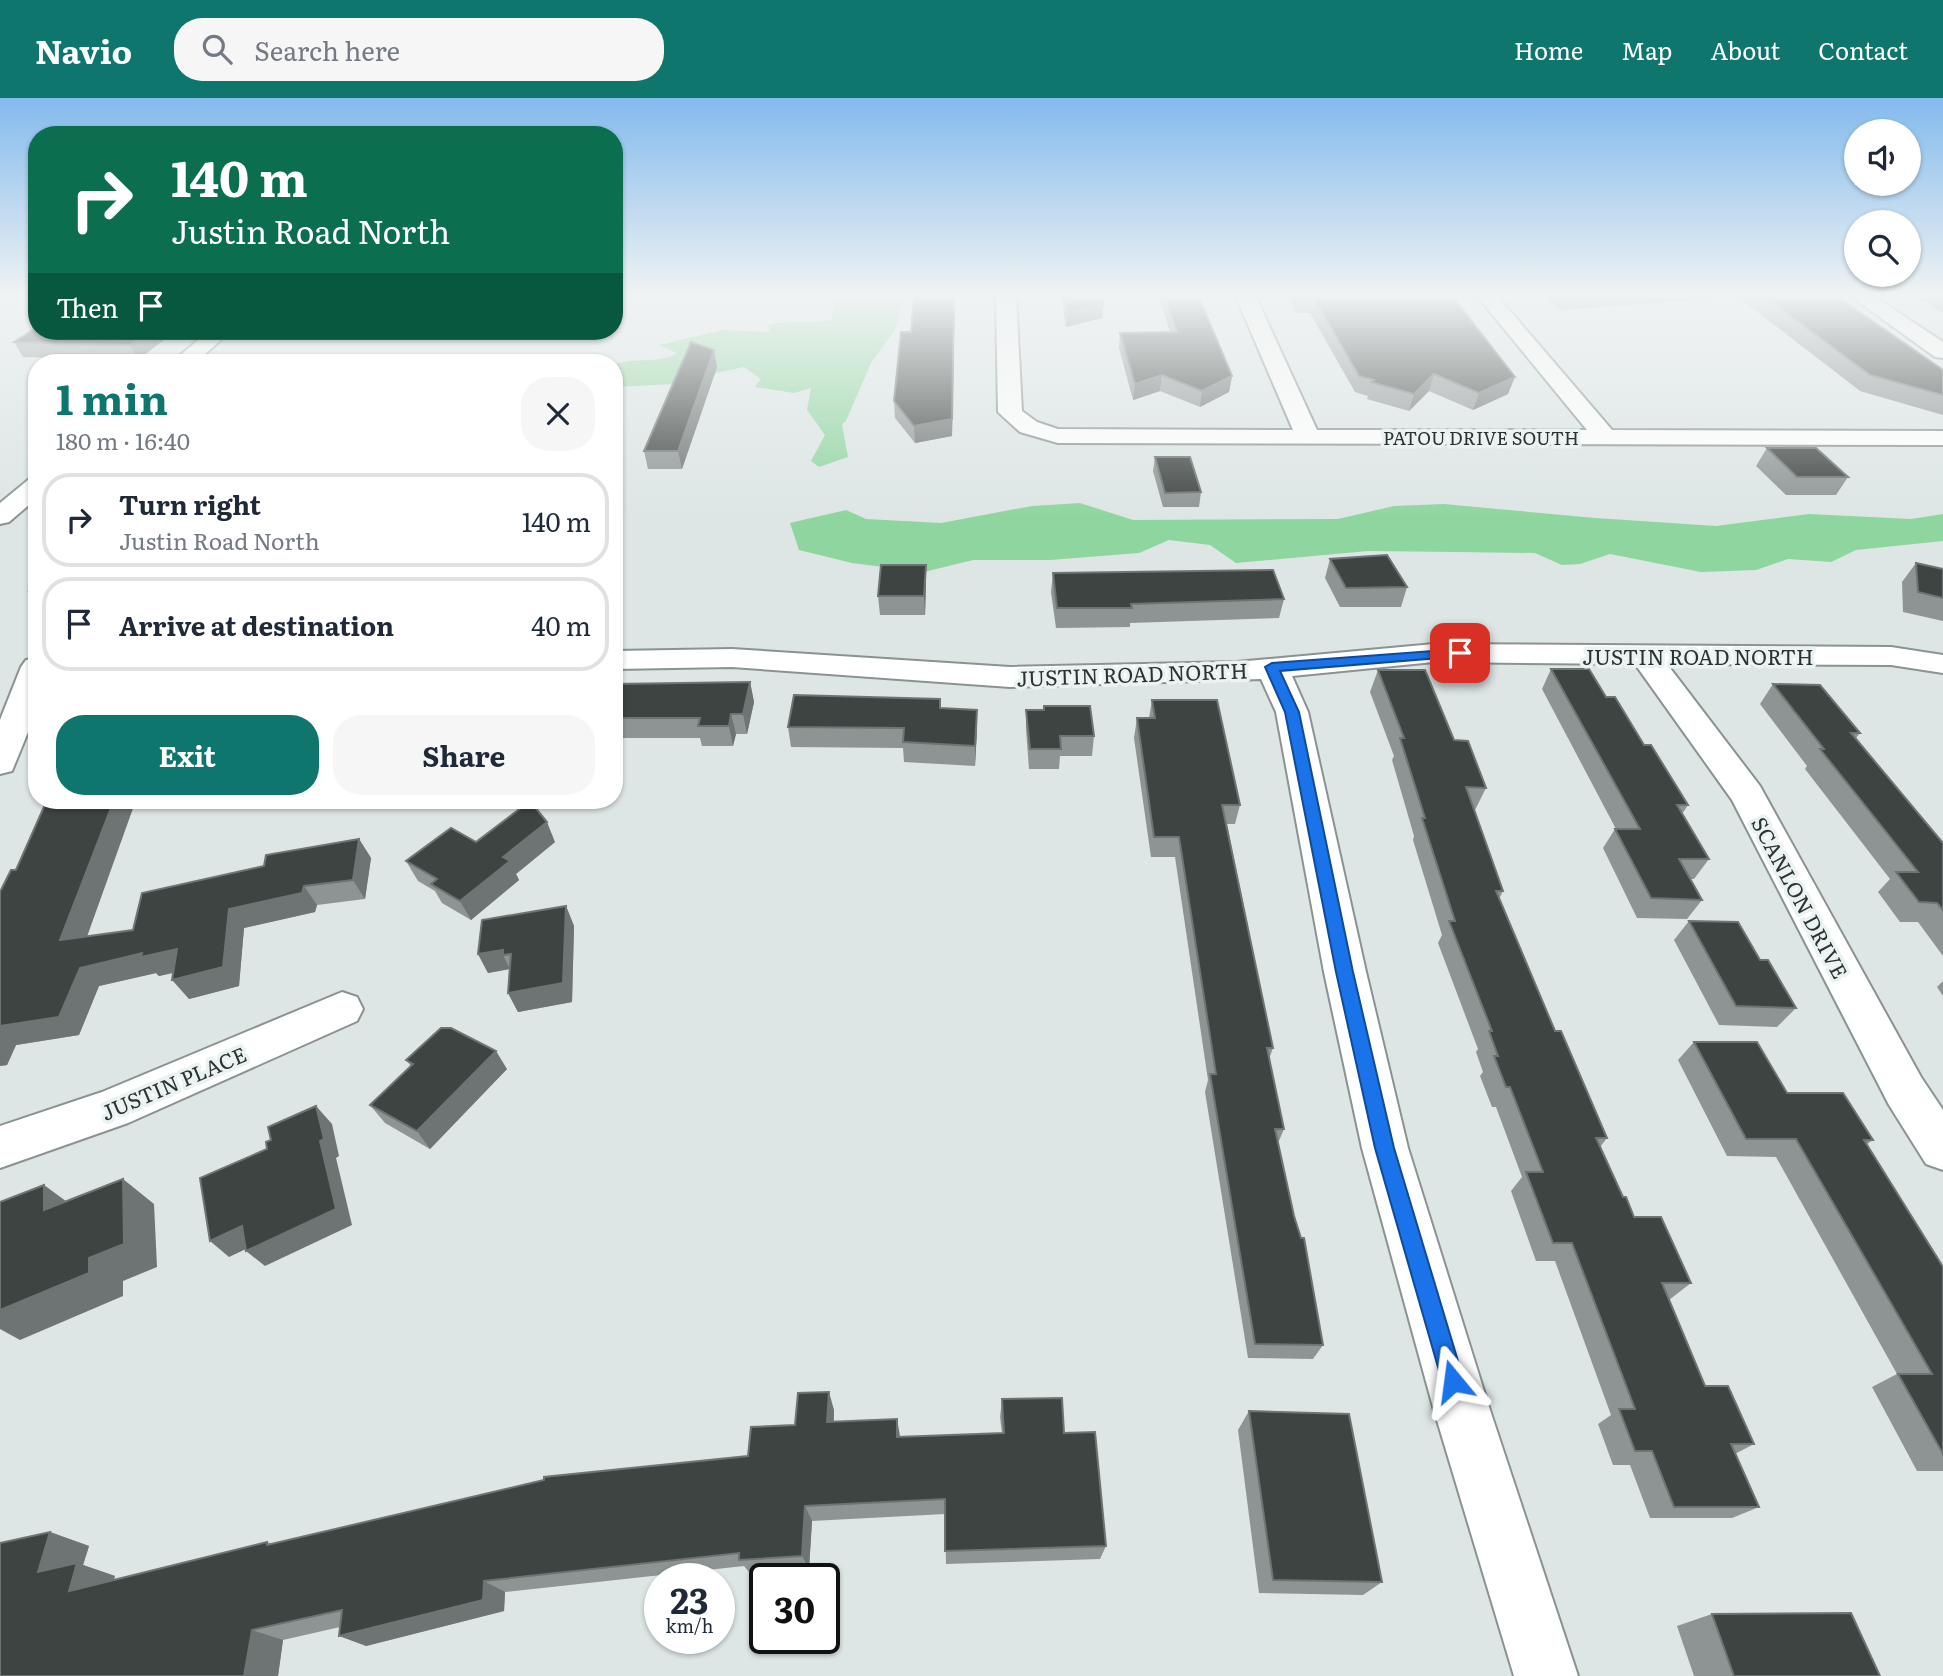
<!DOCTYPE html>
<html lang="en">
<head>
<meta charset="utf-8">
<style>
	body { margin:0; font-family:Literata,serif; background:#f6f6f7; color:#1f2937; height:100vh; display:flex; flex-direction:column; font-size:26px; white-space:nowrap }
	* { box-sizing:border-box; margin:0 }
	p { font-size:23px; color:#747a83 }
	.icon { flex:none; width:38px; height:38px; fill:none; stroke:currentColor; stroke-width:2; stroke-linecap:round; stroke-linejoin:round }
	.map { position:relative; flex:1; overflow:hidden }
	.panel { position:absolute; left:28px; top:256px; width:595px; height:455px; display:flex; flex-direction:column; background:#fff; border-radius:28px; box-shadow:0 2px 5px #0004 }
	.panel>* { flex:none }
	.guide { position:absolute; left:28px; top:28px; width:595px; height:214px; border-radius:28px; box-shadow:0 2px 5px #0004; background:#0b6e4f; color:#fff; overflow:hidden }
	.buttons { position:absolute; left:1844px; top:21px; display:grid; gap:14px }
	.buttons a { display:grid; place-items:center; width:77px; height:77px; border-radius:50%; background:#fff; box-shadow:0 2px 5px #0004; font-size:35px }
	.speed { position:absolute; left:644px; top:1465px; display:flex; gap:14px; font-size:35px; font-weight:700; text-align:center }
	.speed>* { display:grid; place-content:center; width:91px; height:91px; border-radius:50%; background:#fff; box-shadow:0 2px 5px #0004; line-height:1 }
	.speed small { font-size:18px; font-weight:400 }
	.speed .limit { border:4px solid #111; border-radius:10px; background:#fff; color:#111 }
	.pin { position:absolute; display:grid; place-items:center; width:60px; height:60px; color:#fff; margin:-30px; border-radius:14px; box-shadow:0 4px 10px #0006 }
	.me { position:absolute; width:77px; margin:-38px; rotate:344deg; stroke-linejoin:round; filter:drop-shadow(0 0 5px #0008) }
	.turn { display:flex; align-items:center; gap:24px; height:147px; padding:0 28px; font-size:32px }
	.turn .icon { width:91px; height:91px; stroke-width:2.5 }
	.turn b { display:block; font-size:49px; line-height:60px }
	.then { display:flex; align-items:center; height:66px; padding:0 28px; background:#0003; gap:14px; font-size:26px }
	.round { display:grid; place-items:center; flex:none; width:74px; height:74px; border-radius:28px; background:#f6f6f7 }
	.headline { display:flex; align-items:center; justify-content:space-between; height:119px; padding:0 28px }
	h1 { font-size:42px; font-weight:700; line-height:52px; color:#0f766e }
	.primary-button { display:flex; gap:14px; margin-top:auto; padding:14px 28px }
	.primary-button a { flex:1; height:80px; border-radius:28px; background:#0f766e; color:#fff; font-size:28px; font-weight:700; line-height:80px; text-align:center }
	.primary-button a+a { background:#f6f6f7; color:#1f2937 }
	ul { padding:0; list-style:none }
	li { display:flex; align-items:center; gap:21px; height:94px; margin:0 14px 10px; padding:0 14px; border:4px solid #e0e1e3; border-radius:28px }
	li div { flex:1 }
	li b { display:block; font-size:26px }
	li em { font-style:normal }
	header { display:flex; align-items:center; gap:42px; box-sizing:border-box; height:98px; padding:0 35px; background:#0f766e; color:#fff }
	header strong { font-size:33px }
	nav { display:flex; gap:38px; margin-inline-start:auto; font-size:24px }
	.search { width:490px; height:63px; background:#f6f6f7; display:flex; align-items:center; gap:18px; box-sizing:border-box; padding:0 24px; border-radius:28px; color:#747a83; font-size:26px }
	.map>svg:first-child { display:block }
	.green { fill:#8fd59f }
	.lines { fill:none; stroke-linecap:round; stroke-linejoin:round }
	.minor-casing { stroke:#8b9292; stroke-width:4 }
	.minor { fill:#fff; fill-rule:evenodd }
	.wall { fill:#8e9494 }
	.shaded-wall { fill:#6e7473 }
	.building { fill:#3e4442; stroke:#6e7473; stroke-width:2 }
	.route { fill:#1a73e8; stroke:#114b97; stroke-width:2 }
	.labels { text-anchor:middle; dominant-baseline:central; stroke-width:7; stroke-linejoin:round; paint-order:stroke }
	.far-street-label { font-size:18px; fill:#2e3132; stroke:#eaf2f2 }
	.street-label { font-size:21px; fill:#2e3132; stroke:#eaf2f2 }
</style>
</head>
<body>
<header>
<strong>Navio</strong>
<div class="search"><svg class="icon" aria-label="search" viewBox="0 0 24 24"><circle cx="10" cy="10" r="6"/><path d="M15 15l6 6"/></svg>Search here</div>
<nav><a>Home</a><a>Map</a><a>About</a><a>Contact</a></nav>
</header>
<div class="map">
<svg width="1943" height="1578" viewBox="0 0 1943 1578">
	<rect width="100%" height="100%" fill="#dde5e5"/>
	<g class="green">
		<path d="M838 199H902L903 202 895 232 871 265 846 323 842 326 848 359 819 369 811 363 825 337 807 312 811 290 794 295 755 289 761 281 744 269 716 275 694 285 614 289V267C635 258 657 267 677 255L659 247 723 232 770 234 768 227C789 222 810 226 831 222Z"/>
		<polygon points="1080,405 1133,422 1338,421 1394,408 1444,406 1595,420 1716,428 1809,416 1911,421 1943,416 1943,443 1856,452 1831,464 1788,461 1756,472 1701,474 1610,456 1580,466 1562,467 1535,455 1456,454 1368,453 1236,465 1210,447 1169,442 1139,455 1050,462 973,462 924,474 852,465 799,452 790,425 846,412 866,421 941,425 1032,408"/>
	</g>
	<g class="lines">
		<defs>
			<g id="minor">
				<polygon points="996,199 1016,199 1022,313 1037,324 1058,331 1293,332 1236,199 1256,199 1317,332 1587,332 1478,199 1498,199 1612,332 1943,333 1943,347 1058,345 1020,334 998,314"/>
				<polygon points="1852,199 1875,199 1943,244 1943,260 1935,259"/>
				<polygon points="209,233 231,233 196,264 172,264"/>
				<polygon points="37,379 37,400 9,424 0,426 0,405 28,382"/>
				<polygon points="1434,546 1891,549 1943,557 1943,575 1891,567 1667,566 1760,688 1921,979 1943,1012 1943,1072 1926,1066 1889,1007 1732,702 1635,566 1434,564 1292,578 1308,614 1366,874 1408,1050 1489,1309 1578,1578 1514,1578 1433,1309 1362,1050 1324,874 1276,614 1261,581 1010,589 732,569 614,571 614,553 732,551 1010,569 1236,564"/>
				<polygon points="37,560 37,612 12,673 0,676 0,622 21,569 26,562"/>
				<polygon points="342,894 357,899 363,911 357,923 128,1025 0,1070 0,1028 102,994"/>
			</g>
		</defs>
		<use href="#minor" class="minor-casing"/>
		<use href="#minor" class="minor"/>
	</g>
	<g class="wall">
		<polygon points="955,199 952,338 915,345 895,320 894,303 911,234"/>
		<polygon points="1061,199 1102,199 1104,206 1102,220 1066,229"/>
		<polygon points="1159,199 1199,199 1232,278 1229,294 1200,309 1160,293 1133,302 1119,250 1120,235 1170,234"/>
		<polygon points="1288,199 1453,199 1508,296 1473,312 1429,293 1409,313 1367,301 1368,298 1355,294 1310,215 1296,215"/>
		<polygon points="1546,199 1838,199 1943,272 1943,317 1860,293 1738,199 1560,212"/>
		<polygon points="1918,199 1943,199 1943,215"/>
		<polygon points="37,233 175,233 138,262 23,259 14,244"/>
		<polygon points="714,252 717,269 682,371 648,371 644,353"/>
		<polygon points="1767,350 1848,379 1836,397 1786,397 1756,368"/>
		<polygon points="1155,359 1201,394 1199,409 1163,409 1153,373"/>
		<polygon points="1330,461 1407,489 1401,509 1340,509 1325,480"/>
		<polygon points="1916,465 1943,471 1943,523 1903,514 1902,484"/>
		<polygon points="1053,475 1284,501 1279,520 1130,525 1130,529 1056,530 1051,494"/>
		<polygon points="37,485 37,500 30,492"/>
		<polygon points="926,486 925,517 880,517 878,498"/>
		<polygon points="1551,571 1606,599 1644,647 1688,707 1682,716 1709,761 1694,781 1690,781 1702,802 1687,821 1637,820 1603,750 1615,731 1616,731 1542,591"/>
		<polygon points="1378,572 1454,642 1486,690 1475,712 1474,712 1503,793 1499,801 1555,933 1607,1040 1600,1049 1623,1099 1634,1119 1691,1185 1669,1202 1705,1288 1754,1346 1735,1356 1759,1409 1732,1420 1650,1420 1630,1367 1613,1367 1598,1326 1611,1317 1555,1163 1536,1163 1511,1093 1522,1079 1496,1009 1492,1009 1480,978 1483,974 1476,954 1478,951 1438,845 1442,837 1413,742 1414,738 1392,662 1394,658 1370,594"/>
		<polygon points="750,584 754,604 747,636 736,636 733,648 702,648 700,640 614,640 614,586"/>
		<polygon points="1773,586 1860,635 1856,640 1942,744 1943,744 1943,858 1918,824 1900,824 1878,794 1890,781 1805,671 1807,668 1760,606"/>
		<polygon points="940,601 941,610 977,631 975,668 904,664 903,650 791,649 788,629"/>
		<polygon points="1152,602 1240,707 1235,726 1227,726 1273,950 1269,961 1284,1031 1278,1045 1323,1247 1313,1261 1248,1260 1205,994 1208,982 1175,759 1151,759 1134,640 1137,620 1149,620"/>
		<polygon points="1026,612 1044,612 1094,638 1092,658 1060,658 1059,671 1029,671 1026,631"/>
		<polygon points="359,741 371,760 365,801 317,807 315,814 244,830 239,888 189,901 173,875 159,878 156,875 99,888 79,937 16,947 7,967 0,968 0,794 16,772 87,838 133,832 264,768"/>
		<polygon points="476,744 555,744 516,776 519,782 471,822 442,805 435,793 418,783 406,763"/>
		<polygon points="566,808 574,828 572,904 518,914 508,895 509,871 488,875 478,856"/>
		<polygon points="1689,823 1760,862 1796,910 1777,929 1719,927 1674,842"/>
		<polygon points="1943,883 1943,898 1937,889"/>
		<polygon points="1694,944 1873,1042 1867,1046 1943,1169 1943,1373 1917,1373 1872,1289 1897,1276 1776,1059 1727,1058 1678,962"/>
		<polygon points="406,962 507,971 430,1051 385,1025 370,1007 411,968"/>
		<polygon points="1002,1301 1064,1335 1106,1448 1100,1461 946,1466 945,1416 812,1423 809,1471 749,1474 744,1468 505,1494 504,1513 366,1548 340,1529 283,1542 278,1578 0,1578 50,1434 89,1448 83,1467 115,1478 113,1482 267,1444 272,1446 748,1358 795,1327 834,1312 834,1323 900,1339 1002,1335 1000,1319"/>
		<polygon points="1249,1313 1382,1484 1363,1497 1259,1495 1238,1332"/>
		<polygon points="1712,1516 1880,1578 1694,1578 1677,1528"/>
	</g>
	<g class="shaded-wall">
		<polygon points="955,199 952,338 915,345 914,328"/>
		<polygon points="1104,206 1102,220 1066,229 1067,214"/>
		<polygon points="148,233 175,233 138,262 130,247"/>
		<polygon points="714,252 717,269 682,371 678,353"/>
		<polygon points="1434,276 1429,293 1409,313 1414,296"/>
		<polygon points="1162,277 1160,293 1133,302 1135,286"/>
		<polygon points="1232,278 1229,294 1200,309 1202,293"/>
		<polygon points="1515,279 1508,296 1473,312 1479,295"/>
		<polygon points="617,464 622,483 614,505 614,471"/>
		<polygon points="926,467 926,486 925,517 924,498"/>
		<polygon points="750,584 754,604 747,636 743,616"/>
		<polygon points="977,612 977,631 975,668 975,648"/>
		<polygon points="731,616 736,636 733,648 729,628"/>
		<polygon points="614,620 620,640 614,640"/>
		<polygon points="114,702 136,702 79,861 60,842"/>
		<polygon points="547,724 555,744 516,776 519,782 471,822 460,803 503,759"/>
		<polygon points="359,741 371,760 365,801 353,782"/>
		<polygon points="304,788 317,807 315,814 244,830 239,888 189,901 172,882 229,811"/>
		<polygon points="566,808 574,828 572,904 518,914 508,895"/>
		<polygon points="177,851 193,870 159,878 156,875 99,888 79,937 16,947 7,967 0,968 0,928 80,870 142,855"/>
		<polygon points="503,852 503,857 510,871 488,875 478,856"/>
		<polygon points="496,953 507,971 430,1051 417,1033"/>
		<polygon points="316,1008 332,1026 339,1058 336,1060 352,1127 265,1168 246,1153 320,1043"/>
		<polygon points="123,1081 154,1106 157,1169 123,1183 123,1198 20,1242 0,1231 0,1212 89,1160"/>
		<polygon points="44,1087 78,1112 44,1112"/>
		<polygon points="242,1128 261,1144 229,1159 210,1143"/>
		<polygon points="829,1294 834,1312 833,1341 827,1324"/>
		<polygon points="897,1321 900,1338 900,1356 897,1339"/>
		<polygon points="805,1408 812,1423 809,1471 802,1458"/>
		<polygon points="50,1434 89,1448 83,1467 115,1478 107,1505 69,1493 38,1474"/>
		<polygon points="484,1483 505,1494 504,1513 366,1548 339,1538"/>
		<polygon points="252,1532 283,1542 278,1578 244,1578"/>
	</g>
	<g class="building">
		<polygon points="914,199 954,199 952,321 914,328 894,303 901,234 911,234"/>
		<polygon points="1064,199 1102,199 1104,206 1067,214"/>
		<polygon points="1165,199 1199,199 1232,278 1202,293 1162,277 1135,286 1120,235 1177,234"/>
		<polygon points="1299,199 1453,199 1515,279 1479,295 1434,276 1414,296 1371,284 1374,282 1359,278 1314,200"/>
		<polygon points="1765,199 1838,199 1943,272 1943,297 1870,277"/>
		<polygon points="37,229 37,233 148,233 130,247 14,244"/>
		<polygon points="691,244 714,252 678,353 644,353"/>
		<polygon points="1767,350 1816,350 1848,379 1797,379"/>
		<polygon points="1155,359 1190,359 1201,394 1165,395"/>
		<polygon points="1387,457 1407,489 1346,490 1330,461"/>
		<polygon points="1916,465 1943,471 1943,500 1918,494"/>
		<polygon points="881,467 926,467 924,498 878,498"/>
		<polygon points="1273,472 1284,501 1131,506 1132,510 1057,510 1053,475"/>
		<polygon points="37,485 37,491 30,492"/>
		<polygon points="1551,571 1589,571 1606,599 1615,599 1644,647 1651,647 1688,707 1677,707 1709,761 1679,761 1702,802 1651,800 1615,731 1640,731"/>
		<polygon points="1378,572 1425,572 1454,642 1468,643 1486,690 1466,689 1503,793 1496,793 1555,933 1561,933 1607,1040 1596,1040 1623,1099 1626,1099 1634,1119 1661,1119 1691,1185 1662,1185 1705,1288 1728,1288 1754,1346 1731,1346 1759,1409 1674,1409 1652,1353 1635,1353 1619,1311 1635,1311 1572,1145 1553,1145 1526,1074 1543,1074 1510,989 1506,989 1494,958 1498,958 1489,933 1492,933 1449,823 1455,823 1422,720 1425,720 1400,640 1404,640"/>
		<polygon points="750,584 743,616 731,616 729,628 698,628 700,620 614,620 614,586"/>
		<polygon points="1773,586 1820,587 1860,635 1851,635 1942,744 1943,744 1943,812 1937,805 1919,804 1896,774 1918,774 1820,651 1824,651"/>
		<polygon points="794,597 940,601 940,610 977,612 975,648 903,644 904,630 788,629"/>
		<polygon points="1152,602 1217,602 1240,707 1222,707 1273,950 1267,950 1284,1031 1275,1031 1294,1118 1301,1140 1304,1140 1323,1247 1255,1246 1210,976 1216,976 1179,739 1154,739 1137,620 1155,620"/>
		<polygon points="1044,608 1090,608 1094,638 1060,638 1061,651 1030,651 1026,612 1044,612"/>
		<polygon points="47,702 114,702 60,842 133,832 142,795 264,768 266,757 359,741 353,782 304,788 302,795 229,811 223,869 172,882 177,851 141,859 142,855 80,870 59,919 0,928 0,794 11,772 16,772"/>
		<polygon points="530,703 547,724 503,759 510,763 460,803 431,786 437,781 406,763 451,730 476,744"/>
		<polygon points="566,808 563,885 508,895 511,856 503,857 503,852 478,856 482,822"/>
		<polygon points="1689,823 1738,824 1760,862 1768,862 1796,910 1736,908"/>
		<polygon points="441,930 451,930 496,953 417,1033 370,1007 413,966 406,962"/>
		<polygon points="1694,944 1757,944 1787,995 1843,995 1873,1042 1864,1042 1943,1169 1943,1356 1898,1276 1932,1276 1796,1041 1746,1041"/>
		<polygon points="316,1008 324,1041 320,1043 336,1111 246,1153 242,1128 210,1143 200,1080 267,1051 266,1044 271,1042 268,1029"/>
		<polygon points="123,1081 124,1146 89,1160 89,1175 0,1212 0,1104 44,1087 44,1112"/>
		<polygon points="829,1294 827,1324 897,1321 897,1339 1004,1335 1002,1301 1062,1300 1064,1335 1095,1334 1106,1448 945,1453 945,1401 805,1408 802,1458 739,1462 739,1455 484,1483 483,1502 339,1538 342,1512 252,1532 244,1578 0,1578 0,1445 50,1434 38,1474 77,1465 69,1493 267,1444 267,1447 544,1382 544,1379 748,1358 751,1329 795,1327 798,1295"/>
		<polygon points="1249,1313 1349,1316 1382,1484 1273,1482"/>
		<polygon points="1851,1515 1880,1578 1734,1578 1712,1516"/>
	</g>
	<linearGradient id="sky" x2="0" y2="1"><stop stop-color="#83baed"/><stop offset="0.47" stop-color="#f0f3f3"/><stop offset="1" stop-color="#f0f3f3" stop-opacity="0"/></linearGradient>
	<rect width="1943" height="420" fill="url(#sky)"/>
	<polygon class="route" points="1460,551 1464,552 1464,558 1280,573 1299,614 1353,874 1394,1050 1464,1283 1461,1291 1453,1294 1445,1291 1442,1283 1375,1050 1336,874 1285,614 1265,569 1272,565"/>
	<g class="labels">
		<g class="far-street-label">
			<text x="1481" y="339">PATOU DRIVE SOUTH</text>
		</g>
		<g class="street-label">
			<text x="1698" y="557">JUSTIN ROAD NORTH</text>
			<text transform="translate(1132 575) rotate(-2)">JUSTIN ROAD NORTH</text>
			<text transform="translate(1801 799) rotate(62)">SCANLON DRIVE</text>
			<text transform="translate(173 984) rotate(-23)">JUSTIN PLACE</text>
		</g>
	</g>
</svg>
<div class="buttons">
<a><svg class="icon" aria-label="sound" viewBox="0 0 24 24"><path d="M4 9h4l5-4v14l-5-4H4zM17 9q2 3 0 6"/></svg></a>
<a><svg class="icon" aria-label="search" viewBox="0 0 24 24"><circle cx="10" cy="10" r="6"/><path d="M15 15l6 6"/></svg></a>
</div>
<div class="speed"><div>23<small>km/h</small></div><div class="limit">30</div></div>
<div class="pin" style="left:1460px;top:555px;background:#d93025"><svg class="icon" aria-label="arrive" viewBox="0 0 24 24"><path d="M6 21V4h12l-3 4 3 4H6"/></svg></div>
<svg class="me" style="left:1453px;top:1283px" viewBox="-20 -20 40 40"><path d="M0-17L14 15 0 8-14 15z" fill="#1a73e8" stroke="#fff" stroke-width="4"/></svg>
<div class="guide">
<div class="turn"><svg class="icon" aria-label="right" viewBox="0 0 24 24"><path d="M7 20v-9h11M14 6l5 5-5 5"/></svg><div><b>140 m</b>Justin Road North</div></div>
<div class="then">Then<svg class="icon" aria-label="arrive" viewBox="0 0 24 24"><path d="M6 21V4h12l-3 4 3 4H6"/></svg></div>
</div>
<section class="panel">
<div class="headline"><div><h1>1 min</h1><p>180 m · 16:40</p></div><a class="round"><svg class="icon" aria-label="close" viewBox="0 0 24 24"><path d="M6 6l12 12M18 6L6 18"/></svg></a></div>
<ul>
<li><svg class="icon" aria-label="right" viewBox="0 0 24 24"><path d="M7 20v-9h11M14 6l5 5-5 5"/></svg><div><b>Turn right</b><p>Justin Road North</p></div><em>140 m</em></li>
<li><svg class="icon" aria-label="arrive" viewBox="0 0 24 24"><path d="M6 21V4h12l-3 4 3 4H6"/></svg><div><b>Arrive at destination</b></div><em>40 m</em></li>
</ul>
<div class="primary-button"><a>Exit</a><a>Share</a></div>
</section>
</div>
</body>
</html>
